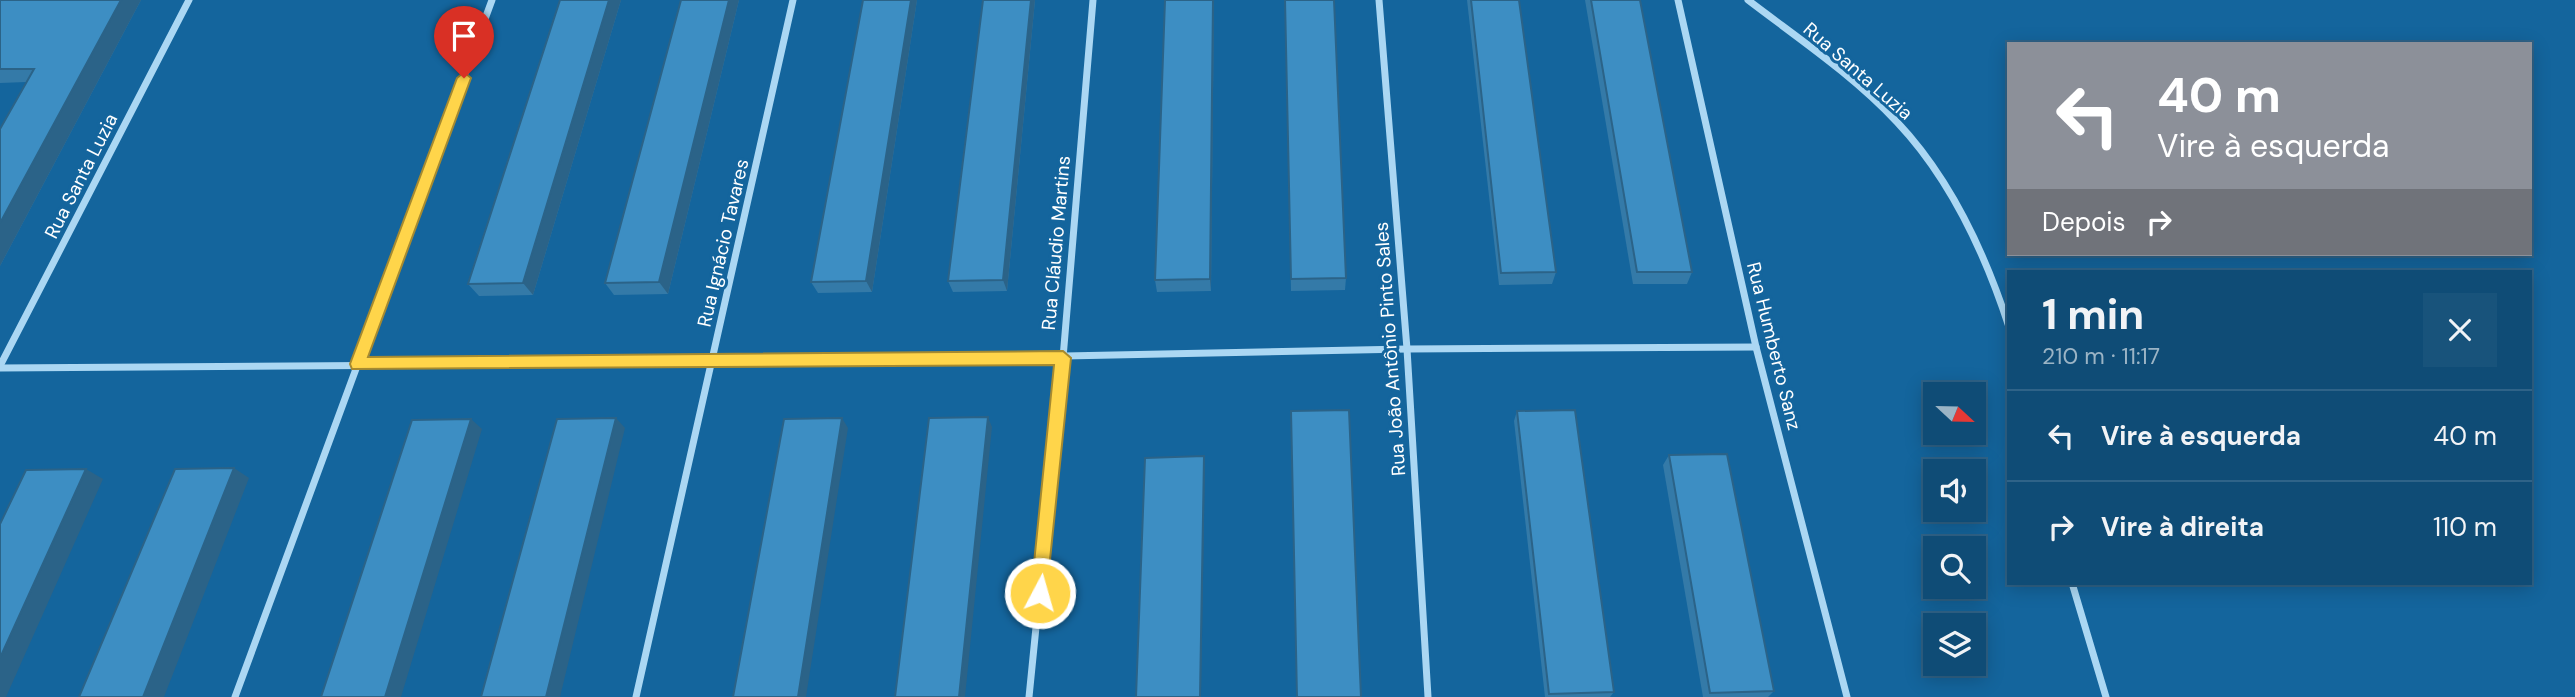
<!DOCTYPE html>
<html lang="pt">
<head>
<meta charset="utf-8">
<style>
	body { margin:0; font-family:"DM Sans",sans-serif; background:#18537b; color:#f1f3f6; height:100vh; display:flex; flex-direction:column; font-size:26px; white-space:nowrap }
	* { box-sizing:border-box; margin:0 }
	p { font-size:23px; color:#9bb4c5 }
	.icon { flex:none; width:38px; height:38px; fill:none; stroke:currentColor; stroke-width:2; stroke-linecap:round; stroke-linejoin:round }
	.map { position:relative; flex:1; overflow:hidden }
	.panel { position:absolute; left:2007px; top:270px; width:525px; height:315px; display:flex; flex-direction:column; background:#0f4c76; border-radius:0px; box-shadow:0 4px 18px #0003,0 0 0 2px #2f6388 }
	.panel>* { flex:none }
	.hud { position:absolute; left:2007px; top:42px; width:525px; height:214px; border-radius:0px; box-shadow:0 4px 18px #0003,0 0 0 2px #2f6388; background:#8c9099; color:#fff; overflow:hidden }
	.needle { width:46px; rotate:112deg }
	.tools { position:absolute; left:1923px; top:382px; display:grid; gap:14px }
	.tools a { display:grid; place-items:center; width:63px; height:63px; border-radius:0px; background:#0f4c76; box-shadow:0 4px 18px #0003,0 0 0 2px #2f6388; font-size:35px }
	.pin { position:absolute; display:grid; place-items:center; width:60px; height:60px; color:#fff; margin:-72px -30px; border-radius:50% 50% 50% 0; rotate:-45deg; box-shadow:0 0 7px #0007 }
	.pin .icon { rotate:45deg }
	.me { position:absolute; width:77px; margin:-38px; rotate:6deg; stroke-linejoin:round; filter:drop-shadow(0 0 5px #0008) }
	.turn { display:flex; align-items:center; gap:24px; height:147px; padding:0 35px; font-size:32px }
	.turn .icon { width:91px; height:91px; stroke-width:2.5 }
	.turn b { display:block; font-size:49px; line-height:60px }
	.then { display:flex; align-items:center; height:66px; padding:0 35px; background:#0003; gap:14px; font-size:26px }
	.round { display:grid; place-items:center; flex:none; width:74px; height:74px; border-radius:0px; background:#18537b }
	.overview { display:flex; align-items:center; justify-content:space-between; height:119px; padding:0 35px }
	h1 { font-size:42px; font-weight:700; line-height:52px }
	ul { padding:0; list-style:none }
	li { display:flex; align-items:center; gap:21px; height:91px; padding:0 35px; border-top:2px solid #2f6388 }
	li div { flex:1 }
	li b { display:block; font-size:26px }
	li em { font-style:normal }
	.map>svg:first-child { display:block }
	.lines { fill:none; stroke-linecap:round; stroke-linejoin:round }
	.street { stroke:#abd7f3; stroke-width:7 }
	.wall { fill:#347aa8 }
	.shaded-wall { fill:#2b6388 }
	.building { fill:#3d8ec3; stroke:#2b6388; stroke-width:2 }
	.route { fill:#ffd54a; stroke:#a68a30; stroke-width:2 }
	.labels { text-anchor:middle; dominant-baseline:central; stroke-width:6; stroke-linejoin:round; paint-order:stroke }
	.street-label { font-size:19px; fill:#fff; stroke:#14659d }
</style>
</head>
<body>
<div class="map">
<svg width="2575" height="697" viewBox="0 0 2575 697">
	<rect width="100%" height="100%" fill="#14659d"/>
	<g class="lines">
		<g class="street">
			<polyline points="1379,0 1407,349 1428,697"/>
			<polyline points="1678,0 1756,347 1847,697"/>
			<path d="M1748 0C1799 39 1853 75 1897 122 1951 179 1985 253 2009 327"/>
			<polyline points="0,366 189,0"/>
			<polyline points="0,368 713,363 1407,349 1756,347"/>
			<polyline points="2072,583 2106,697"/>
			<polyline points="235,697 492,0"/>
			<polyline points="636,697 793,0"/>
			<polyline points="1029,697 1063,358 1093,0"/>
		</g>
	</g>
	<g class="wall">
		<polygon points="0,0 141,0 0,266 26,82 0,83"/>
		<polygon points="560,0 621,0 533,295 479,296 468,284"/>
		<polygon points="681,0 739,0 668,294 614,295 605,283"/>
		<polygon points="863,0 917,0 872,292 818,293 811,282"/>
		<polygon points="983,0 1035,0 1007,291 953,292 948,281"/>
		<polygon points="1165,0 1214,0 1211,291 1157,292 1155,280"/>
		<polygon points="1285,0 1346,278 1345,290 1291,291"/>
		<polygon points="1467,0 1519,0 1556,272 1552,284 1499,285"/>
		<polygon points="1585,0 1640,0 1692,272 1687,284 1633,284"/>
		<polygon points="1517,411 1614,692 1610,697 1545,697 1514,421"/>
		<polygon points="1669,455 1774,691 1768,697 1703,697 1663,465"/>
	</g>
	<g class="shaded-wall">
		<polygon points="121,0 141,0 0,266 0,223"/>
		<polygon points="609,0 621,0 533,295 523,283"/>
		<polygon points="729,0 739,0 668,294 659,282"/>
		<polygon points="911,0 917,0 872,292 866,281"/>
		<polygon points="1031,0 1035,0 1007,291 1003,280"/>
		<polygon points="1213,0 1214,0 1211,291 1210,279"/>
		<polygon points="988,417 992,427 965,697 959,697"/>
		<polygon points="616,418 625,428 560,697 546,697"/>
		<polygon points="842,418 848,428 806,697 798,697"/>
		<polygon points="471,419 482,429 401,697 385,697"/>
		<polygon points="1204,456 1205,466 1201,697 1200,697"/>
		<polygon points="234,468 249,478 164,697 143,697"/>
		<polygon points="86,469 103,479 6,697 0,697 0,658"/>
	</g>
	<g class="building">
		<polygon points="0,0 121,0 0,223 0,129 34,69 0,69"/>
		<polygon points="560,0 609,0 523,283 468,284"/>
		<polygon points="681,0 729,0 659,282 605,283"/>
		<polygon points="863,0 911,0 866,281 811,282"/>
		<polygon points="983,0 1031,0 1003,280 948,281"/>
		<polygon points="1165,0 1213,0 1210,279 1155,280"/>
		<polygon points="1285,0 1334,0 1346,278 1291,279"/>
		<polygon points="1471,0 1519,0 1556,272 1501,273"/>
		<polygon points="1591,0 1640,0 1692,272 1637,272"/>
		<polygon points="1349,410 1361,697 1297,697 1291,411"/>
		<polygon points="1575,410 1614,692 1549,694 1517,411"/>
		<polygon points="988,417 959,697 895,697 929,418"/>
		<polygon points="616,418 546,697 481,697 557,419"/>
		<polygon points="842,418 798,697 733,697 784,419"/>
		<polygon points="471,419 385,697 321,697 412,420"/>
		<polygon points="1727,454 1774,691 1710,693 1669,455"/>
		<polygon points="1204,456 1200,697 1136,697 1145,458"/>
		<polygon points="234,468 143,697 79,697 175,469"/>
		<polygon points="86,469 0,658 0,524 26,470"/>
	</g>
	<polygon class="route" points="464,72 471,78 368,357 1063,351 1071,358 1046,598 1033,598 1031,593 1054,365 352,369 350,364 457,78"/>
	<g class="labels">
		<g class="street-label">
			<text transform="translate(1858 71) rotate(41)">Rua Santa Luzia</text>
			<text transform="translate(81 176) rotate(-63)">Rua Santa Luzia</text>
			<text transform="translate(723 243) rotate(-77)">Rua Ignácio Tavares</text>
			<text transform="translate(1056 243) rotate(-85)">Rua Cláudio Martins</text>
			<text transform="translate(1774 346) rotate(76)">Rua Humberto Sanz</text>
			<text transform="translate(1390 349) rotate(-94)">Rua João Antônio Pinto Sales</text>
		</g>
	</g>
</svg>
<div class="tools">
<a><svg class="needle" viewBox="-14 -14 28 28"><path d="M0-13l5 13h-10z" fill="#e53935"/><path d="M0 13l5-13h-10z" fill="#9bb4c5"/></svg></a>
<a><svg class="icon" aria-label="sound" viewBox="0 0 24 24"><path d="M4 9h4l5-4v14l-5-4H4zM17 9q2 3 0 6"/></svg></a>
<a><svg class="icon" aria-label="search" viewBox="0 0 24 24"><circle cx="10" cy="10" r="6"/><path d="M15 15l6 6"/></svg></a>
<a><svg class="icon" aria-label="layers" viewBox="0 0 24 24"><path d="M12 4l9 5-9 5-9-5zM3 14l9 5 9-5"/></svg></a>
</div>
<div class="pin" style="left:464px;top:78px;background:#d93025"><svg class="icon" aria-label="arrive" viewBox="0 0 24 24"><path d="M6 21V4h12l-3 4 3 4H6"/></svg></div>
<svg class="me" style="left:1040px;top:593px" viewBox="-20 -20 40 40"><circle r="17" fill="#ffd54a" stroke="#fff" stroke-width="3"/><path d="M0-11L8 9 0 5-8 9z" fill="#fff"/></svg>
<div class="hud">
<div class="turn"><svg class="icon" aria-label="left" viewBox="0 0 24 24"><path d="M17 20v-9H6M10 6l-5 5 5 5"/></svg><div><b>40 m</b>Vire à esquerda</div></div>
<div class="then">Depois<svg class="icon" aria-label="right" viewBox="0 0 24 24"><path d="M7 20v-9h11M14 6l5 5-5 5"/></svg></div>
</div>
<section class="panel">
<div class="overview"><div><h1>1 min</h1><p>210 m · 11:17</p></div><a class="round"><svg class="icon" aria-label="close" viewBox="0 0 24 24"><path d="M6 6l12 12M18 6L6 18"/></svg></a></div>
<ul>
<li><svg class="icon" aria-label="left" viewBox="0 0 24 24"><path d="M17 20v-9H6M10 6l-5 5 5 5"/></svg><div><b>Vire à esquerda</b></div><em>40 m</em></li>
<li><svg class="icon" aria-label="right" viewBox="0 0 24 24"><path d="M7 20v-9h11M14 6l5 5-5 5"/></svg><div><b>Vire à direita</b></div><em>110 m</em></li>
</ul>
</section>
</div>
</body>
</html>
